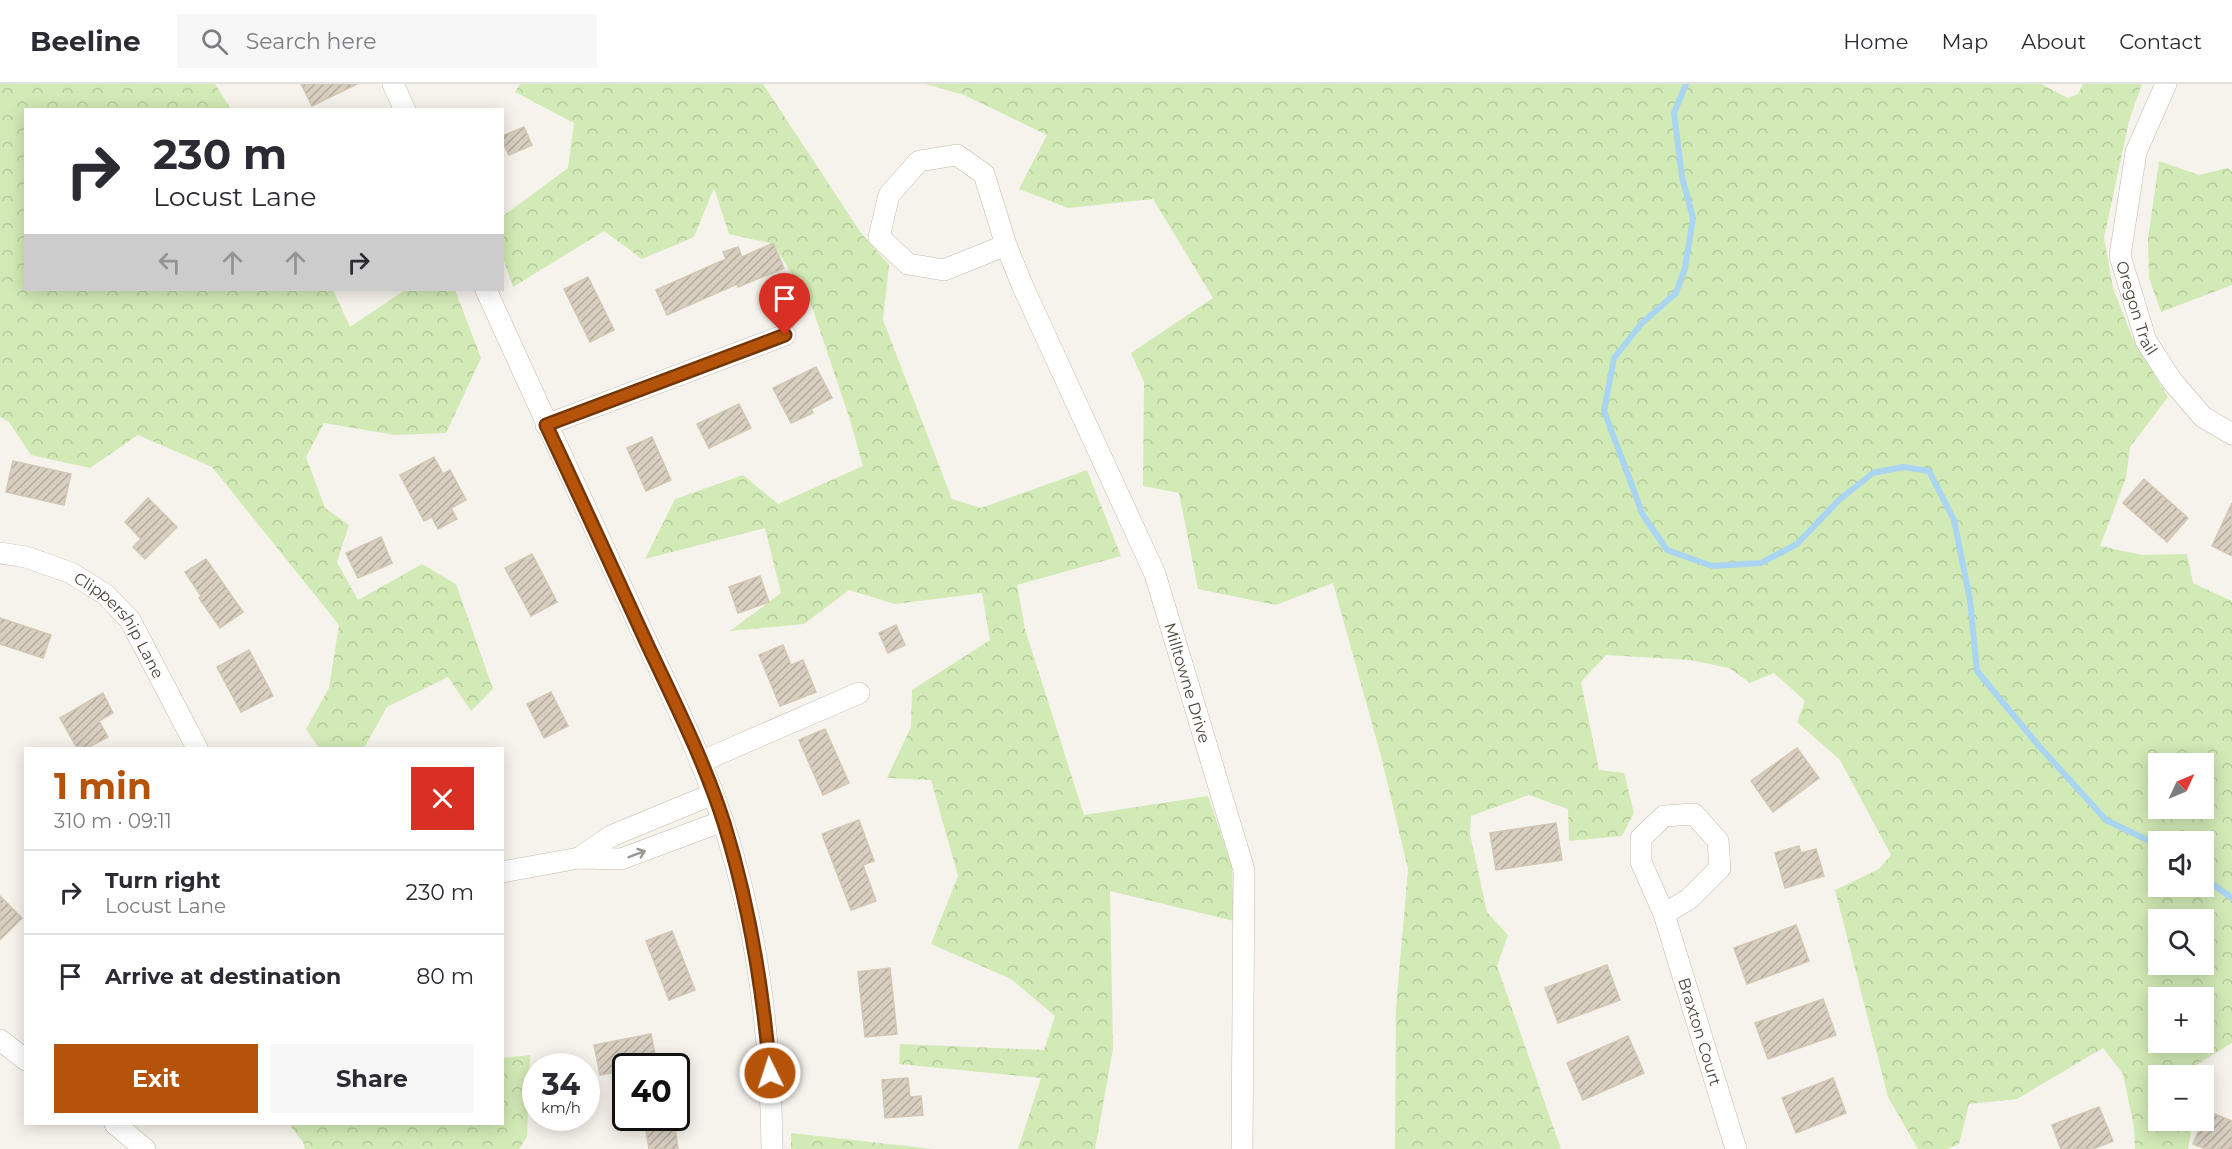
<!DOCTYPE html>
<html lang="en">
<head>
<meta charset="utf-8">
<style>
	body { margin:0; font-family:Montserrat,sans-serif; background:#f7f7f7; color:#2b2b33; height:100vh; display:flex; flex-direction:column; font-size:22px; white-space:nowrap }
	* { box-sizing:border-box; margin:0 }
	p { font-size:20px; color:#7c7c81 }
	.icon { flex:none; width:33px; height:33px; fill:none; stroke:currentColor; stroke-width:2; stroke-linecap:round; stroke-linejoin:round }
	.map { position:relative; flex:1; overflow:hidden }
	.panel { position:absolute; left:24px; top:663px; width:480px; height:378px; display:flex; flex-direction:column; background:#fff; border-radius:0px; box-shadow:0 3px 15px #0003 }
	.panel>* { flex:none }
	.hud { position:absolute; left:24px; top:24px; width:480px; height:183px; border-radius:0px; box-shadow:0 3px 15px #0003; background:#fff; color:#2b2b33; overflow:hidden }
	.needle { width:39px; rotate:46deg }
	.fabs { position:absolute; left:2148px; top:669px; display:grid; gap:12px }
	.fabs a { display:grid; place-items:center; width:66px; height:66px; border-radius:0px; background:#fff; box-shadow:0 3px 15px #0003; font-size:30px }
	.speed { position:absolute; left:522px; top:969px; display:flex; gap:12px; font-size:30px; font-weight:700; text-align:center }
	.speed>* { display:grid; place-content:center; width:78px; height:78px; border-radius:50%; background:#fff; box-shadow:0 3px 15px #0003; line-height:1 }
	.speed small { font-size:15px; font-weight:400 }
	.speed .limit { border:3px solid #111; border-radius:9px; background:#fff; color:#111 }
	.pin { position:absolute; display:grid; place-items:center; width:51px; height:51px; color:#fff; margin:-62px -26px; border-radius:50% 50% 50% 0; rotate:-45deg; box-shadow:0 0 6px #0007 }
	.pin .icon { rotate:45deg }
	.me { position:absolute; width:66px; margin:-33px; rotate:356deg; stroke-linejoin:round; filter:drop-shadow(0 0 4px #0008) }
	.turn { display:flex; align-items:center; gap:21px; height:126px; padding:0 30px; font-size:27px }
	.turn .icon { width:78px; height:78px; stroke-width:2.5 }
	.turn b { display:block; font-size:42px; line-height:51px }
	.lanes { display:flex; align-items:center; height:57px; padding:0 30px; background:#0003; justify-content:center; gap:30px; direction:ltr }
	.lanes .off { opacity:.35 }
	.round { display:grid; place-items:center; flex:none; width:63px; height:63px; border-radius:0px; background:#f7f7f7 }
	.head { display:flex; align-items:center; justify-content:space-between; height:102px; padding:0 30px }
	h1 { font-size:36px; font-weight:700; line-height:45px; color:#b45309 }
	.action { display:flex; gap:12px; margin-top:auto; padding:12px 30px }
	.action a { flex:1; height:69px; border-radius:0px; background:#b45309; color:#fff; font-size:24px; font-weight:700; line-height:69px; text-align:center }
	.action a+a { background:#f7f7f7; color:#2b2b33 }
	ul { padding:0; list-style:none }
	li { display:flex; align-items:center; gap:18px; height:84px; padding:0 30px; border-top:2px solid #e1e1e2 }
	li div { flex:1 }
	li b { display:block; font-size:22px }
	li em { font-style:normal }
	header { display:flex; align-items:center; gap:36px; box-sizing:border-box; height:84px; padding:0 30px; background:#fff; border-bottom:2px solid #e1e1e2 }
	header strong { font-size:28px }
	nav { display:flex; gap:33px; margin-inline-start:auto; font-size:21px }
	.search { width:420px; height:54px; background:#f7f7f7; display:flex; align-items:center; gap:15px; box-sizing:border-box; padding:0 21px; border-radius:0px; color:#7c7c81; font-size:22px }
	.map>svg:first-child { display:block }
	.forest { fill:url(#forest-crowns); fill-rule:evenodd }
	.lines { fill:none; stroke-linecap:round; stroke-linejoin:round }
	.stream { stroke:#a9d4f2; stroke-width:6 }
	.building { fill:url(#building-hatch); stroke:#d3c7b4; stroke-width:1.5 }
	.minor-casing { stroke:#c2bbae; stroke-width:22 }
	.minor { stroke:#fff; stroke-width:21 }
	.oneway { stroke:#9c9892 }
	.route-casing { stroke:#753606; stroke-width:15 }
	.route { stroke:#b45309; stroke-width:10 }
	.labels { text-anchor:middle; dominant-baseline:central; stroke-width:6; stroke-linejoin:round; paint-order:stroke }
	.street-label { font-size:16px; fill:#4b4439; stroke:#fff }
</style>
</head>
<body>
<header>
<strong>Beeline</strong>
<div class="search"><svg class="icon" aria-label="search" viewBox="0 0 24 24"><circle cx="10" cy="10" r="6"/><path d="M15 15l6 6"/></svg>Search here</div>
<nav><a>Home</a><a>Map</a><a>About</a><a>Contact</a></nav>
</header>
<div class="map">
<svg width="2232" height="1065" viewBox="0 0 2232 1065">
	<defs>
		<pattern id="forest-crowns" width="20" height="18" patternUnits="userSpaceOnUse" patternTransform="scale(1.5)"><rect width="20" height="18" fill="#d2eab5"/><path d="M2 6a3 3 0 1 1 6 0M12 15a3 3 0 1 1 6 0" fill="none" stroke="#b6ca9c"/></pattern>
		<pattern id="building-hatch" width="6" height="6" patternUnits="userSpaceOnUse" patternTransform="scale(1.5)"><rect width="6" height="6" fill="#d8cfc1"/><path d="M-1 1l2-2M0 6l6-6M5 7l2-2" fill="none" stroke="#b1aa9e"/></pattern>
	</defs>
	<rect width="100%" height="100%" fill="#f6f3ec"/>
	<g class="forest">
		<polygon points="0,0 215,0 231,25 26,26 26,206 333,206 350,243 405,206 455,206 481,274 446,349 395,351 324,339 306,373 325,424 349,441 337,478 358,516 422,480 456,500 493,605 471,627 448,593 387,623 364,664 319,664 306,645 329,604 339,541 212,383 138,351 90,384 31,371 9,338 0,333"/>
		<polygon points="520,0 763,0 861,149 889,181 883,236 952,415 981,424 1087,386 1121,472 1017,501 1025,545 1084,731 1208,712 1232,782 1234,837 1110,807 1113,965 1095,1065 1018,1065 1041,994 899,980 900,960 1044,966 1055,932 1011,895 931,860 958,792 931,696 887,694 911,643 912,606 990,556 982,509 895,520 849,506 804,540 730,547 781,509 765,444 645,475 675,415 743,391 778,420 863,382 850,336 811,220 773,160 729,150 714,104 694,153 642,175 604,147 513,203 503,174 503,132 568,84 574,39 515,8"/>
		<path d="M925 0H2041L2068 14 2078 10 2083 0H2142L2129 37 2104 154 2113 204 2132 253 2168 313 2130 363 2126 394 2100 462 2142 471 2187 470 2193 499 2232 517V959L2188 986 2190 991 2158 992V1036L2193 1037 2188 1065H2135L2134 1043 2123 990 2103 964 2017 1015 1969 1020 1959 1060 1947 1065H1918L1888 1013 1835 806 1879 785 1891 771 1840 676 1797 638 1805 617 1774 589 1750 599 1729 584 1690 576 1606 571 1581 598 1599 686 1624 689 1634 729 1622 752 1569 757 1568 725 1529 711 1471 732 1470 750 1487 828 1508 851 1497 882 1561 1065H1395L1396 924 1408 785 1381 672 1333 499 1276 521 1198 505 1179 409 1143 402 1144 298 1131 269 1213 214 1153 115 1068 124 1019 105 1047 51 964 11ZM2158 680H2204V724H2158ZM2158 758H2204V802H2158ZM2158 836H2204V880H2158ZM2158 914H2204V958H2158Z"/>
		<polygon points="2159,77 2199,91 2228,84 2232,88 2232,201 2161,228 2149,194 2148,155"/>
		<polygon points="530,971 527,1053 519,1065 305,1065 303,1058 289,1040 502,1040 503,974"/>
		<polygon points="791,1049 933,1065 791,1065"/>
	</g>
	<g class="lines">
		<g class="stream">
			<polyline points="1686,0 1674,29 1682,93 1693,134 1685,184 1676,209 1642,239 1614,274 1604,327 1643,431 1667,466 1712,482 1761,479 1797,460 1839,416 1873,389 1903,383 1929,387 1954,436 1970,516 1977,587 2039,662 2106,736 2158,761"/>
			<polyline points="2204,794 2232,814"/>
		</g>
	</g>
	<g class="building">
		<polygon points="301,0 357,0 312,22"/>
		<polygon points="524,43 532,61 509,71 502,57 502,52"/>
		<polygon points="773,159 784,184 738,203 737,200 667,231 656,206 726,175 723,168 738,163 742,173"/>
		<polygon points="588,193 614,246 590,258 564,205"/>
		<polygon points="816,283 832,314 811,325 813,329 791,339 773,304"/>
		<polygon points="739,320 751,344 709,364 697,340"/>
		<polygon points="652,353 671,396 646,407 627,364"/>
		<polygon points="434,373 443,390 450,386 466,416 451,424 457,435 438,445 432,433 424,437 400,391"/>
		<polygon points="13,377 71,390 64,421 6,408"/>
		<polygon points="2144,395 2188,434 2167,458 2123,419"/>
		<polygon points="148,414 177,443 145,475 133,463 141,455 125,438"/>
		<polygon points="2232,419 2232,472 2212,462"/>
		<polygon points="381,453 392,479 358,494 346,469"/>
		<polygon points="532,470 557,518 531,532 505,484"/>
		<polygon points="206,475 243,528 220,544 199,514 201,512 185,488"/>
		<polygon points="760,492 769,518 738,529 729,503"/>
		<polygon points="0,534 51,551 43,574 0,560"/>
		<polygon points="896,541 905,561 888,569 879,549"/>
		<polygon points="783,561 791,581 803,576 816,608 780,622 759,571"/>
		<polygon points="249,566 273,612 241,628 217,583"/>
		<polygon points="551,608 568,642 544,654 527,620"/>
		<polygon points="103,609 113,629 99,637 108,653 87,664 77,664 60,634"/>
		<polygon points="825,645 849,699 823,711 799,656"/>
		<polygon points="1797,664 1819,694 1773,728 1751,697"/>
		<polygon points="859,736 874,777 863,781 876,817 851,826 822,750"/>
		<polygon points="1556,739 1562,776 1496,786 1490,749"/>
		<polygon points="1799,762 1801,769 1816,765 1824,792 1785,804 1775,769"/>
		<polygon points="0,812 22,834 0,856"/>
		<polygon points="1796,841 1809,877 1747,900 1734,864"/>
		<polygon points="672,847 695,906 669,916 646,857"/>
		<polygon points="1607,881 1620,916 1558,939 1545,904"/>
		<polygon points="890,884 897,950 865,953 858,888"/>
		<polygon points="1823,915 1836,951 1768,975 1755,939"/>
		<polygon points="651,950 657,980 626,982 626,986 600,991 594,961"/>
		<polygon points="1628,952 1644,989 1583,1016 1567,979"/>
		<polygon points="908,994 910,1013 921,1012 923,1031 885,1034 882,996"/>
		<polygon points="1833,994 1846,1029 1796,1049 1782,1014"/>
		<polygon points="2099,1023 2113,1057 2093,1065 2061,1065 2052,1041"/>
		<polygon points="2207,1027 2232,1037 2232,1065 2206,1065 2193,1060"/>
		<polygon points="674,1036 678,1065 649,1065 645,1040"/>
	</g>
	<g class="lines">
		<defs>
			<g id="minor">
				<polyline points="393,0 405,26"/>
				<path id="s1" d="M2166 0 2136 68 2120 172 2146 257 2172 297 2203 333 2232 350"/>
				<path id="s2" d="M1006 161 944 186 908 180 879 153 889 111 919 77 957 71 984 90 1006 161 1023 203 1155 490 1244 786 1242 1065"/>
				<path d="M486 206C534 313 583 420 633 528 670 609 712 691 735 778 761 871 771 969 772 1065"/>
				<polyline points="546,341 785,251"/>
				<path id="s3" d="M0 469 26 473 71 489 105 510 130 536 197 664"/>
				<polyline points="700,678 859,609"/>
				<polyline points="579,774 611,752 713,710"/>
				<polyline points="502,788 579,774 621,775 723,737"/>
				<path id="s4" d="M1664 830 1689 815 1720 784 1718 757 1694 730 1664 732 1641 754V778L1664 830 1736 1065"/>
				<polyline points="0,956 26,976"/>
				<polyline points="115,1040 145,1065"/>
			</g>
		</defs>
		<use href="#minor" class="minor-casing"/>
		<use href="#minor" class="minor"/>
	</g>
	<defs><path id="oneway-shaft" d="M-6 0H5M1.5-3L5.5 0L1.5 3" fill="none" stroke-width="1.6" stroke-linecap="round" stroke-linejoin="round" transform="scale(1.5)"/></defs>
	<use class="oneway" href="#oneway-shaft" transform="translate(637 770) rotate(-21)"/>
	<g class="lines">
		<defs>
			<path id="route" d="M770 989C763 905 749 820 724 739 705 679 676 621 649 564 615 490 581 415 546 341L785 251"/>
		</defs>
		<use href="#route" class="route-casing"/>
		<use href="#route" class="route"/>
	</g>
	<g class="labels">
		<g class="street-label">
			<text stroke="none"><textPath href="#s1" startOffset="234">Oregon Trail</textPath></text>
			<text stroke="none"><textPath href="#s3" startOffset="147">Clippership Lane</textPath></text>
			<text stroke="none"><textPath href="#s2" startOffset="852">Milltowne Drive</textPath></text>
			<text stroke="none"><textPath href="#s4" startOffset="402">Braxton Court</textPath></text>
		</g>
	</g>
</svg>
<div class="fabs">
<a><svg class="needle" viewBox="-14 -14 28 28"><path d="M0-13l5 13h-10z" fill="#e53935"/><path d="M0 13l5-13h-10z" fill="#7c7c81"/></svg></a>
<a><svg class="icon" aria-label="sound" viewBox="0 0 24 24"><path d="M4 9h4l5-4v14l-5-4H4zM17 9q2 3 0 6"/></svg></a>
<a><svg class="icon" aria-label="search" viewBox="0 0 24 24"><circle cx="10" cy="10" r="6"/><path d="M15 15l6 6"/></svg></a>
<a>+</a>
<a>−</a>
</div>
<div class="speed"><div>34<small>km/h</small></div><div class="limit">40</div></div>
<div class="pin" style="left:785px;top:251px;background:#d93025"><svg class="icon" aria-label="arrive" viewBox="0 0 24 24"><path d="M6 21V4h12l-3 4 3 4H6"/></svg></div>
<svg class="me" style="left:770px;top:989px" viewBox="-20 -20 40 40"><circle r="17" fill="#b45309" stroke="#fff" stroke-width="3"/><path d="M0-11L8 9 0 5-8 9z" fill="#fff"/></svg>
<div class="hud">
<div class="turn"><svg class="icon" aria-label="right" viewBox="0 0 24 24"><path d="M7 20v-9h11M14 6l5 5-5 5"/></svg><div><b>230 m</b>Locust Lane</div></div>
<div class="lanes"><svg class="icon off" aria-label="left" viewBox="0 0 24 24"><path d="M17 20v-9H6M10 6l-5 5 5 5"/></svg><svg class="icon off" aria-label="ahead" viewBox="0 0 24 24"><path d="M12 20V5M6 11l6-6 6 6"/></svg><svg class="icon off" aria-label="ahead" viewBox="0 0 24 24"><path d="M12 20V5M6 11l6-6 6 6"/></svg><svg class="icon" aria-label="right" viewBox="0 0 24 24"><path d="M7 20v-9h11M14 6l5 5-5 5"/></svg></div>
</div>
<section class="panel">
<div class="head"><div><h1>1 min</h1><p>310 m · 09:11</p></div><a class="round" style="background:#d93025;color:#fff"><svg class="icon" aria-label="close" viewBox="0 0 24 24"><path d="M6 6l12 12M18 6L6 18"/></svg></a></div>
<ul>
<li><svg class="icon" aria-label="right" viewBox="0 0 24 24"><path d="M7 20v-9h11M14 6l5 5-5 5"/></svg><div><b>Turn right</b><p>Locust Lane</p></div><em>230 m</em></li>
<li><svg class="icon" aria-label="arrive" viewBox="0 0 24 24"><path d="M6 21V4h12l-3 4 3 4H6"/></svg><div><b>Arrive at destination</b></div><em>80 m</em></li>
</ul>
<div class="action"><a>Exit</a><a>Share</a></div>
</section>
</div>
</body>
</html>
